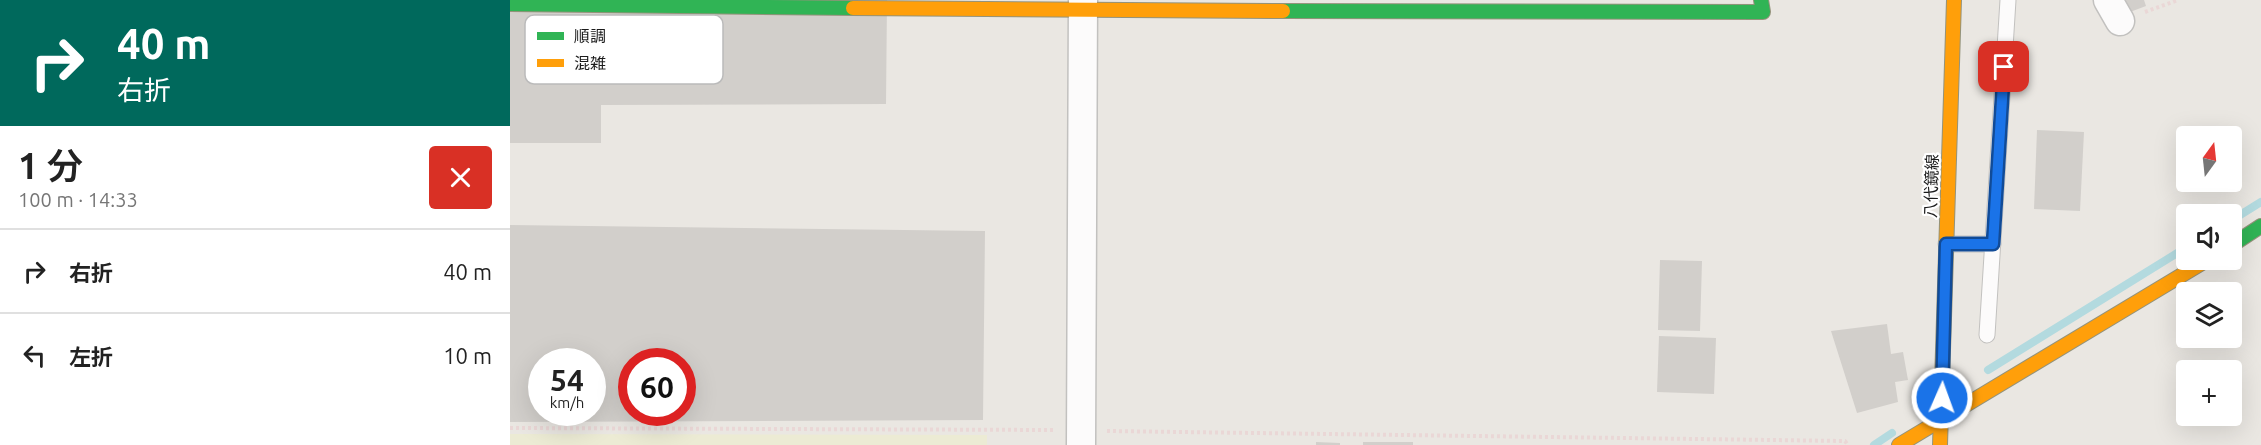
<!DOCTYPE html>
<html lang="ja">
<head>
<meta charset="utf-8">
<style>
	body { margin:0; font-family:Ubuntu,"Noto Sans JP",sans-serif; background:#f6f6f6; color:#222; height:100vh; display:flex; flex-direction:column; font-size:22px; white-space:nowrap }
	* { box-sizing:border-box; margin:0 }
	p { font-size:20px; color:#767676 }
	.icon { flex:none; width:33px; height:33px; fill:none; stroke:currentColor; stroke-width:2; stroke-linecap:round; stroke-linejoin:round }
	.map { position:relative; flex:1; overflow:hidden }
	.drawer { display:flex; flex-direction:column; background:#fff; width:510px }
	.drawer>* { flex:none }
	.guide { background:#00695c; color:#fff; overflow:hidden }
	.needle { width:39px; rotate:15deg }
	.controls { position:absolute; left:1666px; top:126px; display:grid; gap:12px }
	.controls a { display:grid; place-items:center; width:66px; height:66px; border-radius:6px; background:#fff; box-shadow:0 6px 24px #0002; font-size:30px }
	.speed { position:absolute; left:18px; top:348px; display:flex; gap:12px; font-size:30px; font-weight:700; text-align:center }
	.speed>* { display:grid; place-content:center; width:78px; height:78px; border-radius:50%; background:#fff; box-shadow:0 6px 24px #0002; line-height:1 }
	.speed small { font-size:15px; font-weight:400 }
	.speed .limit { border:9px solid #d22; background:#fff; color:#111 }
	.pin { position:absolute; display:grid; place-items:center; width:51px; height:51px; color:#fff; margin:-26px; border-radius:12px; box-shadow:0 3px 9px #0006 }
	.me { position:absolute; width:66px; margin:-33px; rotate:2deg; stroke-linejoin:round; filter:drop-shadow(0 0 4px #0008) }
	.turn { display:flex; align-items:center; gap:21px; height:126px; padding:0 18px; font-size:27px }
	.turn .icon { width:78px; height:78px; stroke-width:2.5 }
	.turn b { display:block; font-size:42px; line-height:51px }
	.round { display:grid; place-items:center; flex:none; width:63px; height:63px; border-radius:6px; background:#f6f6f6 }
	.headline { display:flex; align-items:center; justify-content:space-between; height:102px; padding:0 18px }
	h1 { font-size:36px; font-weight:600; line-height:45px }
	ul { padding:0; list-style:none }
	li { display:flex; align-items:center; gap:18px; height:84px; padding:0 18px; border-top:2px solid #e0e0e0 }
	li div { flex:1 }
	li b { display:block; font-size:22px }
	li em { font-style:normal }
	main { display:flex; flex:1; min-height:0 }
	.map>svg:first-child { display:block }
	.farmland { fill:#ecebd4 }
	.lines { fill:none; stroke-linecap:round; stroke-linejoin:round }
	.stream { stroke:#b3dadf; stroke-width:8 }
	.building { fill:#d2cfcb; fill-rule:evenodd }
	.lane-casing { stroke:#c2c1bf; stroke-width:17 }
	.street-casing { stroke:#c2c1bf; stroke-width:31 }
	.fast-casing { stroke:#94937b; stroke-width:16 }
	.slow-casing { stroke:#94937b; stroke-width:16 }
	.path { stroke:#ead7d6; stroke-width:4; stroke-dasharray:3 3; stroke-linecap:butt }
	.lane { stroke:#fcfbfb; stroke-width:15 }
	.street { stroke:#fcfbfb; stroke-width:28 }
	.fast { stroke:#30b455; stroke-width:14 }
	.slow { stroke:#ff9f0a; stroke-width:14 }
	.route-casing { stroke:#114b97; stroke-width:15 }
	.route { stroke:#1a73e8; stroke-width:10 }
	.labels { text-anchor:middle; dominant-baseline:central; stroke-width:4.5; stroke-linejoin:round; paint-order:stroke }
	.street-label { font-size:16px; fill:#1b1b1b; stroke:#fff }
	.key { fill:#fff; stroke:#bbb; stroke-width:1.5 }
	.key-label { font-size:16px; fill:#1b1b1b }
</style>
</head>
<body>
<main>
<section class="drawer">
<div class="guide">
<div class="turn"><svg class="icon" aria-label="right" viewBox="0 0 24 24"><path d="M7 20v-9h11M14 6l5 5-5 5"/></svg><div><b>40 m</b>右折</div></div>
</div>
<div class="headline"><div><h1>1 分</h1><p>100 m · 14:33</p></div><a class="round" style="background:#d93025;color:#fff"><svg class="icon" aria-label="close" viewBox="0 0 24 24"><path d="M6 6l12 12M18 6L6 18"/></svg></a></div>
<ul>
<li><svg class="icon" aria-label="right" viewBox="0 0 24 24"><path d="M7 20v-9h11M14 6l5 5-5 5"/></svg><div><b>右折</b></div><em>40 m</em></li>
<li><svg class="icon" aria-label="left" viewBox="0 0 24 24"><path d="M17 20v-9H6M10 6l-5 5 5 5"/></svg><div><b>左折</b></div><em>10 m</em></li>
</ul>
</section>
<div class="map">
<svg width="1751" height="445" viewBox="0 0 1751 445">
	<rect width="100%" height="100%" fill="#eae7e2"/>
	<polygon class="farmland" points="0,434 477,435 477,445 0,445"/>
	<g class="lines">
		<g class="stream">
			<polyline points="1722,220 1751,202"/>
			<polyline points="1478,370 1677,247"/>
			<polyline points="1364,445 1382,433"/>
		</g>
	</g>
	<g class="building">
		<polygon points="0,0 377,0 376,104 91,105 91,143 0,143"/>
		<polygon points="1615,0 1634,0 1636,6 1620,12"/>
		<polygon points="1527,130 1574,132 1570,211 1524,209"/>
		<path d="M0 225 475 231 473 420 0 422ZM32 362H82V412H32ZM122 362H172V412H122Z"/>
		<polygon points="1150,260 1192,261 1190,331 1148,330"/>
		<polygon points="1377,324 1381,354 1393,352 1398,380 1385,382 1388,402 1347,413 1321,331"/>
		<polygon points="1149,336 1206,338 1204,394 1147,392"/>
		<polygon points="806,442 830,443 830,445 806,445"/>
		<rect x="853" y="442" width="50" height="3"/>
	</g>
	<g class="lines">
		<defs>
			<g id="lane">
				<polyline points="1436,244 1483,244"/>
				<polyline points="1477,335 1498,0"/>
			</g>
			<g id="street">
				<polyline points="1598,0 1610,21"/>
				<polyline points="571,445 573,0"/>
			</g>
			<g id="fast">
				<polyline points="0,4 343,8"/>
				<polyline points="773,11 1253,12 1251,0"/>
				<polyline points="1722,245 1751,226"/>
			</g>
			<g id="slow">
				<polyline points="343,8 773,11"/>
				<polyline points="1389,445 1697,260"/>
				<polyline points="1430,445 1444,0"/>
			</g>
		</defs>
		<use href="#lane" class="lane-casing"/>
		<use href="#street" class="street-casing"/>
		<use href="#fast" class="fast-casing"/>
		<use href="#slow" class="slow-casing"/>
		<g class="path">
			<polyline points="1635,12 1668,0"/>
			<polyline points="0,428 544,430"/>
			<polyline points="597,431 1335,441 1338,445"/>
		</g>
		<use href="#lane" class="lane"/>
		<use href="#street" class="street"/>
		<use href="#fast" class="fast"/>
		<use href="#slow" class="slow"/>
	</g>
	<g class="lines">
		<defs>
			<polyline id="route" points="1432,398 1436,244 1483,244 1494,67"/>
		</defs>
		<use href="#route" class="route-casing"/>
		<use href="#route" class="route"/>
	</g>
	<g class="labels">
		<g class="street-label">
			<text transform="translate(1421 186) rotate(-88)">八代鏡線</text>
		</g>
	</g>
	<rect x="15" y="15" width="198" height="69" rx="9" class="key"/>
	<rect x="27" y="32" width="27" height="8" fill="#30b455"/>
	<rect x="27" y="59" width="27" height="8" fill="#ff9f0a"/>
	<g class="key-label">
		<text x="64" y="42">順調</text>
		<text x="64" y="69">混雑</text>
	</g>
</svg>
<div class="controls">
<a><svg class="needle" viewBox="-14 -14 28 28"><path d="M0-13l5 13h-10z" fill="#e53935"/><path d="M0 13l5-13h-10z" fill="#767676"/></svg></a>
<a><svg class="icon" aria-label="sound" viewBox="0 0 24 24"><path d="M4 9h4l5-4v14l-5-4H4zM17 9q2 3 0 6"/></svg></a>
<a><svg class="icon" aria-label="layers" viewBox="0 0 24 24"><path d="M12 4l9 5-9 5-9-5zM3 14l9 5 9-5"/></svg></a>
<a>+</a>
</div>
<div class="speed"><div>54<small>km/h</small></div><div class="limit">60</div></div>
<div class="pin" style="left:1494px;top:67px;background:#d93025"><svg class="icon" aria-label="arrive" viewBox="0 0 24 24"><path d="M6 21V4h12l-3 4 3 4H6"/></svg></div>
<svg class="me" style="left:1432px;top:398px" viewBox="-20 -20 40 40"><circle r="17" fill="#1a73e8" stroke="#fff" stroke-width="3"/><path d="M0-11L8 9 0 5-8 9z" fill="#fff"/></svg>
</div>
</main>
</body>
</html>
